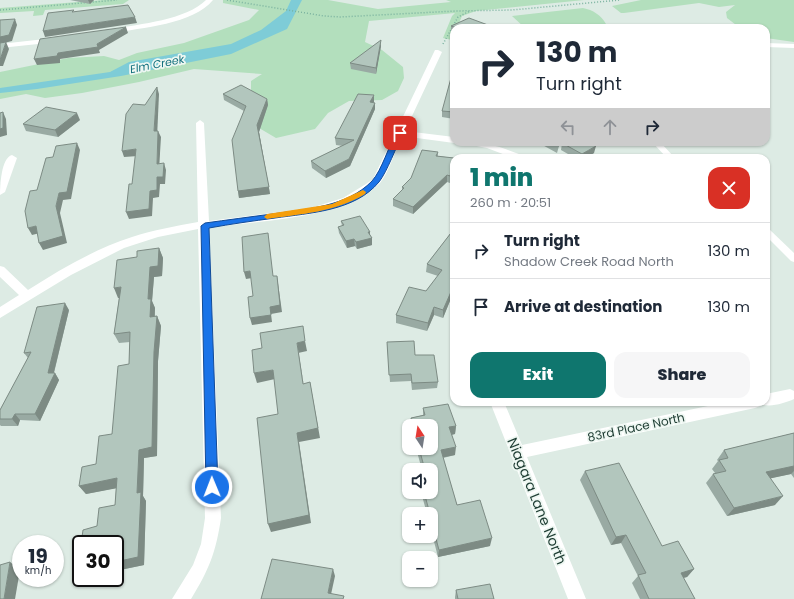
<!DOCTYPE html>
<html lang="en">
<head>
<meta charset="utf-8">
<style>
	body { margin:0; font-family:Poppins,sans-serif; background:#f6f6f7; color:#1f2937; height:100vh; display:flex; flex-direction:column; font-size:15px; white-space:nowrap }
	* { box-sizing:border-box; margin:0 }
	p { font-size:13px; color:#747a83 }
	.icon { flex:none; width:22px; height:22px; fill:none; stroke:currentColor; stroke-width:2; stroke-linecap:round; stroke-linejoin:round }
	.map { position:relative; flex:1; overflow:hidden }
	.panel { position:absolute; left:450px; top:154px; width:320px; height:252px; display:flex; flex-direction:column; background:#fff; border-radius:12px; box-shadow:0 1px 3px #0004 }
	.panel>* { flex:none }
	.guide { position:absolute; left:450px; top:24px; width:320px; height:122px; border-radius:12px; box-shadow:0 1px 3px #0004; background:#fff; color:#1f2937; overflow:hidden }
	.needle { width:26px; rotate:348deg }
	.tools { position:absolute; left:402px; top:419px; display:grid; gap:8px }
	.tools a { display:grid; place-items:center; width:36px; height:36px; border-radius:8px; background:#fff; box-shadow:0 1px 3px #0004; font-size:20px }
	.speed { position:absolute; left:12px; top:535px; display:flex; gap:8px; font-size:20px; font-weight:700; text-align:center }
	.speed>* { display:grid; place-content:center; width:52px; height:52px; border-radius:50%; background:#fff; box-shadow:0 1px 3px #0004; line-height:1 }
	.speed small { font-size:10px; font-weight:400 }
	.speed .limit { border:2px solid #111; border-radius:6px; background:#fff; color:#111 }
	.pin { position:absolute; display:grid; place-items:center; width:34px; height:34px; color:#fff; margin:-17px; border-radius:8px; box-shadow:0 2px 6px #0006 }
	.me { position:absolute; width:44px; margin:-22px; rotate:359deg; stroke-linejoin:round; filter:drop-shadow(0 0 3px #0008) }
	.turn { display:flex; align-items:center; gap:14px; height:84px; padding:0 20px; font-size:18px }
	.turn .icon { width:52px; height:52px; stroke-width:2.5 }
	.turn b { display:block; font-size:28px; line-height:34px }
	.lanes { display:flex; align-items:center; height:38px; padding:0 20px; background:#0003; justify-content:center; gap:20px; direction:ltr }
	.lanes .off { opacity:.35 }
	.round { display:grid; place-items:center; flex:none; width:42px; height:42px; border-radius:12px; background:#f6f6f7 }
	.overview { display:flex; align-items:center; justify-content:space-between; height:68px; padding:0 20px }
	h1 { font-size:24px; font-weight:800; line-height:30px; color:#0f766e }
	.cta { display:flex; gap:8px; margin-top:auto; padding:8px 20px }
	.cta a { flex:1; height:46px; border-radius:12px; background:#0f766e; color:#fff; font-size:16px; font-weight:800; line-height:46px; text-align:center }
	.cta a+a { background:#f6f6f7; color:#1f2937 }
	ul { padding:0; list-style:none }
	li { display:flex; align-items:center; gap:12px; height:56px; padding:0 20px; border-top:1px solid #e0e1e3 }
	li div { flex:1 }
	li b { display:block; font-size:15px }
	li em { font-style:normal }
	.map>svg:first-child { display:block }
	.green { fill:#b3dfbd }
	.water { fill:#7eccd7 }
	.lines { fill:none; stroke-linecap:round; stroke-linejoin:round }
	.path { stroke:#7ab29f; stroke-width:1.5; stroke-dasharray:1 2; stroke-linecap:butt }
	.service { fill:#fff; fill-rule:evenodd }
	.minor { fill:#fff; fill-rule:evenodd }
	.wall { fill:#99aaa3 }
	.shaded-wall { fill:#7d8b84 }
	.building { fill:#b2c6bd; stroke:#7d8b84 }
	.route { fill:#1a73e8; stroke:#114b97 }
	.slow { fill:#f59e0b }
	.labels { text-anchor:middle; dominant-baseline:central; stroke-width:3.5; stroke-linejoin:round; paint-order:stroke }
	.far-water-label { font-size:11px; font-style:italic; fill:#126f7d; stroke:#eef7f2 }
	.street-label { font-size:12px; fill:#1d3c32; stroke:#eef7f2 }
	.near-street-label { font-size:14px; fill:#1d3c32; stroke:#eef7f2 }
</style>
</head>
<body>
<div class="map">
<svg width="794" height="599" viewBox="0 0 794 599">
	<rect width="100%" height="100%" fill="#ddebe4"/>
	<g class="green">
		<polygon points="104,0 129,0 123,4 45,10 43,15 33,16 34,11 0,13 0,8"/>
		<polygon points="223,0 328,0 378,9 451,2 446,0 584,0 476,11 462,16 457,28 454,28 452,40 443,38 452,16 455,13 369,21 365,42 382,50 403,67 404,78 398,91 382,100 349,101 328,113 315,129 276,138 259,128 251,94 251,81 262,74 194,69 139,82 82,93 45,98 26,94 0,99 0,72 68,58 104,56 119,60 137,53 184,43 249,20 259,10 223,3"/>
		<polygon points="641,0 794,0 794,42 766,38 766,28 740,28 727,18 726,12 735,5 719,7 699,3 624,13 621,13 612,6"/>
		<path d="M583 8C593 10 601 15 606 24V26L617 28H525L512 16Z"/>
	</g>
	<polygon class="water" points="291,0 302,0 287,29 231,54 121,76 37,89 0,93 0,88 110,72 129,62 231,44 261,30 286,11"/>
	<g class="lines">
		<g class="path">
			<polyline points="227,0 324,16 340,17 456,11 512,10 620,0"/>
			<polyline points="0,10 117,0"/>
			<polyline points="443,44 458,17 470,11"/>
		</g>
		<g class="service">
			<polygon points="766,43 794,44 794,48 766,47"/>
			<polygon points="652,142 660,142 675,158 667,158"/>
			<polygon points="766,228 769,229 794,253 794,262 791,261 766,236"/>
		</g>
		<g class="minor">
			<path d="M206 0H213C194 24 141 28 112 33L108 31 112 29C140 24 186 20 206 0Z"/>
			<polygon points="54,38 57,38 57,42 0,48 0,44"/>
			<path d="M435 50H438L442 52 405 131 454 137V142H457L454 143 402 136C397 147 388 174 380 183 344 220 258 220 209 228L221 518C216 552 209 570 191 599H172L193 565 201 544 205 518 198 229 158 237 124 248 71 275 0 318V307L19 295 0 277V266L4 267 28 290C61 269 95 249 132 237 153 230 176 226 198 222L196 123 200 120 204 123 209 221 311 208 343 198 366 184 373 179Z"/>
			<path d="M464 142C490 142 502 148 525 156L527 158H513L487 148 466 144Z"/>
			<path d="M12 155 17 158 5 192 0 195C0 186 1 158 12 155Z"/>
			<path d="M790 389 794 391V399C785 403 770 408 761 404L760 406 755 408 527 457 586 599H568L490 402H504L522 445 727 402H766V394Z"/>
		</g>
	</g>
	<g class="wall">
		<polygon points="70,0 94,0 90,4"/>
		<polygon points="488,25 488,28 454,28 454,33 451,32 451,26"/>
		<polygon points="381,46 376,74 351,69 350,63"/>
		<polygon points="454,79 454,119 442,117 442,111"/>
		<polygon points="223,94 267,99 268,105 259,132 270,194 239,198 238,191 244,111 224,100"/>
		<polygon points="374,95 373,103 375,103 375,109 350,166 326,178 312,168 311,161 343,146 336,145 335,138"/>
		<polygon points="80,120 58,137 26,131 23,124"/>
		<polygon points="537,142 556,142 559,146 557,153"/>
		<polygon points="562,143 594,153 585,158 575,158 561,150"/>
		<polygon points="438,152 438,156 454,158 454,168 450,183 447,182 413,214 393,206 393,199 402,190 402,187 411,178"/>
		<polygon points="341,221 370,232 370,235 372,238 372,245 357,249 355,246 347,248 339,233 338,227 342,226"/>
		<polygon points="454,229 454,291 443,318 434,315 427,331 396,323 396,315 426,291 438,276 426,272 427,264"/>
		<polygon points="159,248 163,258 162,276 154,277 152,301 155,308 155,316 157,316 161,326 158,361 157,456 144,458 143,496 146,501 144,565 115,571 115,544 97,526 115,505 116,488 86,494 79,486 96,464 112,434 129,364 130,342 119,343 114,334 119,298 118,298 137,257"/>
		<polygon points="69,310 54,373 55,373 59,380 40,421 20,420 18,426 1,426 0,425 0,410 28,358 24,353"/>
		<polygon points="387,342 415,355 438,382 437,388 412,390 411,381 390,382"/>
		<polygon points="423,408 456,426 455,434 452,435 455,455 443,458 457,505 490,546 438,557 431,530 431,514 427,514 421,492 431,492 431,470 422,470 416,448 431,448 431,426 410,426 411,418 423,415"/>
		<polygon points="794,433 794,478 791,474 771,478 775,505 727,516 706,483 713,474 715,473 712,469 718,461 717,460 724,450"/>
		<polygon points="585,471 662,546 694,569 687,577 683,578 695,599 640,599 632,583 638,576 621,543 611,545 580,480"/>
		<polygon points="456,590 494,599 455,599 455,597"/>
	</g>
	<g class="shaded-wall">
		<polygon points="88,0 94,0 90,4"/>
		<polygon points="135,17 137,23 45,37 43,31"/>
		<polygon points="15,19 17,25 12,41 0,44 0,37"/>
		<polygon points="488,25 488,28 482,28"/>
		<polygon points="126,27 128,33 99,50 100,53 60,59 60,63 37,65 34,59 58,53 97,44"/>
		<polygon points="381,40 381,46 376,74 376,68"/>
		<polygon points="6,42 9,49 3,66 0,66 0,60"/>
		<polygon points="157,87 159,94 157,138 154,131"/>
		<polygon points="374,95 374,102 370,109 370,102"/>
		<polygon points="267,99 268,105 259,132 270,194 239,198 238,191 257,125"/>
		<polygon points="375,103 375,109 350,166 326,178 325,171 349,159"/>
		<polygon points="3,112 6,119 7,135 0,137 0,129"/>
		<polygon points="77,113 80,120 58,137 55,130"/>
		<polygon points="158,131 161,137 159,170 157,164"/>
		<polygon points="77,143 80,150 71,199 63,200 60,213 67,243 43,250 39,243 56,206 59,193"/>
		<polygon points="596,146 594,153 585,158 581,158 582,154"/>
		<polygon points="136,149 138,156 124,157 122,151"/>
		<polygon points="164,163 166,170 165,184 160,184 159,197 153,198 152,216 129,219 126,212 150,191"/>
		<polygon points="454,163 454,168 450,183 450,176"/>
		<polygon points="447,175 447,182 413,214 413,207"/>
		<polygon points="36,226 40,233 32,235 28,228"/>
		<polygon points="368,232 370,232 370,238 372,238 372,245 357,249 356,242"/>
		<polygon points="354,239 355,246 347,248 346,241"/>
		<polygon points="159,248 163,258 162,276 154,277 152,301 155,308 154,326 150,317 148,299 150,267"/>
		<polygon points="250,271 252,278 246,279 244,272"/>
		<polygon points="277,276 282,312 271,314 272,322 252,325 250,318 270,307"/>
		<polygon points="454,285 454,291 443,318 443,310"/>
		<polygon points="121,287 125,297 118,298 114,288"/>
		<polygon points="65,303 69,310 53,376 55,373 59,380 40,421 35,414 48,373"/>
		<polygon points="434,307 434,315 427,331 428,323"/>
		<polygon points="157,316 161,326 158,361 157,456 144,458 143,496 146,501 144,565 115,571 115,562 137,493 139,450 154,352"/>
		<polygon points="305,341 307,351 298,353 305,393 297,343"/>
		<polygon points="273,370 275,379 257,383 254,373"/>
		<polygon points="310,382 320,438 299,442 311,523 271,532 268,524 297,433"/>
		<polygon points="15,414 20,420 18,426 12,419"/>
		<polygon points="456,426 455,434 448,435 449,427"/>
		<polygon points="456,447 455,455 440,458 441,450"/>
		<polygon points="794,466 794,471 791,474 758,481 766,472"/>
		<polygon points="117,478 123,487 86,494 79,486"/>
		<polygon points="783,496 775,505 727,516 734,508"/>
		<polygon points="626,535 621,543 611,545 616,537"/>
		<polygon points="492,538 490,546 438,557 439,550"/>
		<polygon points="10,562 20,570 15,599 4,599"/>
		<polygon points="333,569 335,576 330,599 328,593"/>
		<polygon points="694,569 687,577 674,580 681,573"/>
	</g>
	<g class="building">
		<polygon points="128,5 135,17 43,31 48,13 74,10 72,12"/>
		<polygon points="469,18 488,25 482,28 457,28 451,26"/>
		<polygon points="15,19 9,35 0,37 0,20"/>
		<polygon points="126,27 97,44 98,47 58,53 57,56 34,59 40,39"/>
		<polygon points="381,40 376,68 350,63"/>
		<polygon points="6,42 0,60 0,43"/>
		<polygon points="451,78 454,79 454,112 442,111"/>
		<polygon points="241,85 267,99 257,125 269,187 238,191 232,140 246,106 223,94"/>
		<polygon points="157,87 154,131 158,131 157,164 164,163 163,177 157,177 157,190 150,191 149,209 126,212 129,184 132,184 136,149 122,151 126,114 133,104 145,105"/>
		<polygon points="358,94 374,95 370,102 375,103 349,159 325,171 311,161 354,140 335,138"/>
		<polygon points="46,107 77,113 55,130 23,124"/>
		<polygon points="3,112 3,128 0,129 0,113"/>
		<polygon points="551,142 556,142 559,146"/>
		<polygon points="564,142 589,142 596,146 582,154 562,143"/>
		<polygon points="77,143 67,192 59,193 56,206 63,236 39,243 36,226 28,228 25,211 30,191 37,190 46,158 53,157 56,146"/>
		<polygon points="422,150 438,152 436,156 454,158 454,163 450,176 447,175 413,207 393,199 404,188 402,187 411,178"/>
		<polygon points="360,216 370,232 368,232 372,238 356,242 354,239 346,241 338,227 344,225 341,221"/>
		<polygon points="454,229 454,285 443,310 434,307 428,323 396,315 409,287 426,291 442,270 427,264"/>
		<polygon points="268,233 273,276 277,276 280,305 270,307 271,315 250,318 248,297 253,296 250,271 244,272 242,237"/>
		<polygon points="159,248 158,266 150,267 148,299 151,299 150,317 157,316 154,352 152,447 139,450 137,493 141,492 138,557 115,562 115,544 81,544 83,530 97,526 99,508 115,505 117,478 79,486 82,467 96,464 99,436 112,434 118,366 129,364 130,332 114,334 121,287 114,288 117,260 137,257 137,251"/>
		<polygon points="65,303 48,373 55,373 35,414 15,414 12,419 0,419 0,410 31,352 24,353 37,307"/>
		<polygon points="303,326 305,341 297,343 303,384 310,382 318,428 297,433 309,515 268,524 257,418 278,414 273,370 254,373 252,350 262,348 260,333"/>
		<polygon points="414,341 415,355 434,355 438,382 412,383 411,374 389,375 387,342"/>
		<polygon points="448,404 456,426 449,427 456,447 441,450 457,505 480,500 492,538 439,550 431,520 431,514 430,514 424,492 431,492 431,470 425,470 419,448 431,448 431,426 413,426 411,418 425,415 423,408"/>
		<polygon points="794,433 794,466 766,472 783,496 734,508 713,474 726,471 719,460 728,458 724,450"/>
		<polygon points="619,463 662,546 678,541 694,569 681,573 695,599 649,599 638,575 646,573 626,535 616,537 585,471"/>
		<polygon points="272,559 333,569 328,593 344,596 343,599 261,599"/>
		<polygon points="10,562 4,599 0,599 0,565"/>
		<polygon points="490,584 494,599 458,599 456,590"/>
	</g>
	<path class="route" d="M397 131 403 133C397 145 387 172 379 182 355 211 310 213 275 218 253 221 231 224 209 228L218 487 216 491 212 493 208 491 206 487 201 226 205 223C227 220 249 217 272 214 306 209 347 207 372 181 382 170 389 145 397 131Z"/>
	<path class="slow" d="M363 190 366 192 365 194C336 212 301 214 267 219L264 217 267 214 332 204Z"/>
	<g class="labels">
		<g class="far-water-label">
			<text transform="translate(157 64) rotate(-11)">Elm Creek</text>
		</g>
		<g class="street-label">
			<text transform="translate(636 427) rotate(-12)">83rd Place North</text>
		</g>
		<g class="near-street-label">
			<text transform="translate(537 501) rotate(68)">Niagara Lane North</text>
		</g>
	</g>
</svg>
<div class="tools">
<a><svg class="needle" viewBox="-14 -14 28 28"><path d="M0-13l5 13h-10z" fill="#e53935"/><path d="M0 13l5-13h-10z" fill="#747a83"/></svg></a>
<a><svg class="icon" aria-label="sound" viewBox="0 0 24 24"><path d="M4 9h4l5-4v14l-5-4H4zM17 9q2 3 0 6"/></svg></a>
<a>+</a>
<a>−</a>
</div>
<div class="speed"><div>19<small>km/h</small></div><div class="limit">30</div></div>
<div class="pin" style="left:400px;top:133px;background:#d93025"><svg class="icon" aria-label="arrive" viewBox="0 0 24 24"><path d="M6 21V4h12l-3 4 3 4H6"/></svg></div>
<svg class="me" style="left:212px;top:487px" viewBox="-20 -20 40 40"><circle r="17" fill="#1a73e8" stroke="#fff" stroke-width="3"/><path d="M0-11L8 9 0 5-8 9z" fill="#fff"/></svg>
<div class="guide">
<div class="turn"><svg class="icon" aria-label="right" viewBox="0 0 24 24"><path d="M7 20v-9h11M14 6l5 5-5 5"/></svg><div><b>130 m</b>Turn right</div></div>
<div class="lanes"><svg class="icon off" aria-label="left" viewBox="0 0 24 24"><path d="M17 20v-9H6M10 6l-5 5 5 5"/></svg><svg class="icon off" aria-label="ahead" viewBox="0 0 24 24"><path d="M12 20V5M6 11l6-6 6 6"/></svg><svg class="icon" aria-label="right" viewBox="0 0 24 24"><path d="M7 20v-9h11M14 6l5 5-5 5"/></svg></div>
</div>
<section class="panel">
<div class="overview"><div><h1>1 min</h1><p>260 m · 20:51</p></div><a class="round" style="background:#d93025;color:#fff"><svg class="icon" aria-label="close" viewBox="0 0 24 24"><path d="M6 6l12 12M18 6L6 18"/></svg></a></div>
<ul>
<li><svg class="icon" aria-label="right" viewBox="0 0 24 24"><path d="M7 20v-9h11M14 6l5 5-5 5"/></svg><div><b>Turn right</b><p>Shadow Creek Road North</p></div><em>130 m</em></li>
<li><svg class="icon" aria-label="arrive" viewBox="0 0 24 24"><path d="M6 21V4h12l-3 4 3 4H6"/></svg><div><b>Arrive at destination</b></div><em>130 m</em></li>
</ul>
<div class="cta"><a>Exit</a><a>Share</a></div>
</section>
</div>
</body>
</html>
